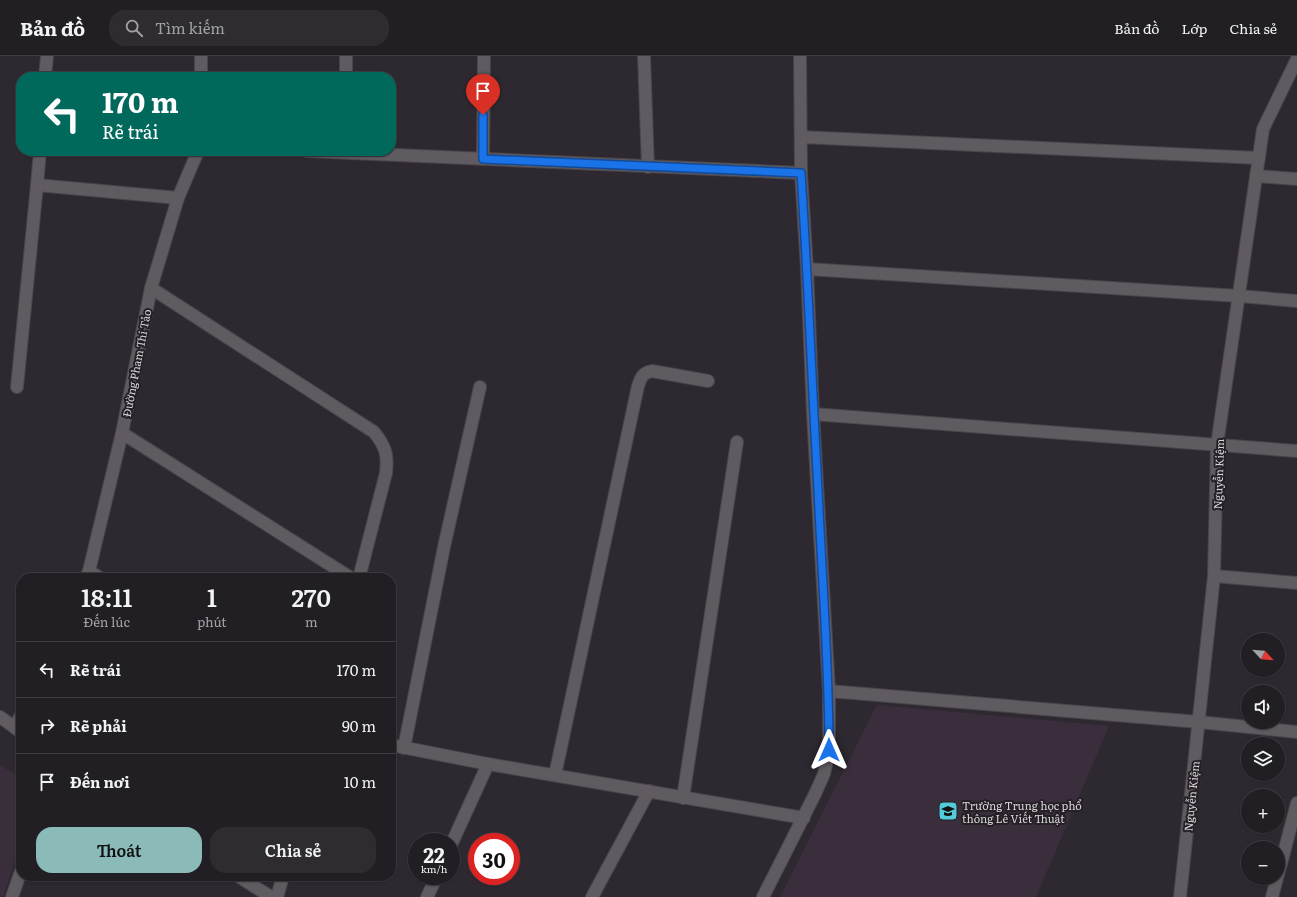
<!DOCTYPE html>
<html lang="vi">
<head>
<meta charset="utf-8">
<style>
	body { margin:0; font-family:Literata,serif; background:#2e2c31; color:#f1f3f6; height:100vh; display:flex; flex-direction:column; font-size:15px; white-space:nowrap }
	* { box-sizing:border-box; margin:0 }
	p { font-size:13px; color:#a2a2a6 }
	.icon { flex:none; width:22px; height:22px; fill:none; stroke:currentColor; stroke-width:2; stroke-linecap:round; stroke-linejoin:round }
	.map { position:relative; flex:1; overflow:hidden }
	.panel { position:absolute; left:16px; top:517px; width:380px; height:308px; display:flex; flex-direction:column; background:#221f24; border-radius:16px; box-shadow:0 1px 3px #0004,0 0 0 1px #3f3d41 }
	.panel>* { flex:none }
	.top-card { position:absolute; left:16px; top:16px; width:380px; height:84px; border-radius:16px; box-shadow:0 1px 3px #0004,0 0 0 1px #3f3d41; background:#00695c; color:#fff; overflow:hidden }
	.needle { width:26px; rotate:116deg }
	.controls { position:absolute; left:1241px; top:577px; display:grid; gap:8px }
	.controls a { display:grid; place-items:center; width:44px; height:44px; border-radius:50%; background:#221f24; box-shadow:0 1px 3px #0004,0 0 0 1px #3f3d41; font-size:20px }
	.speed { position:absolute; left:408px; top:777px; display:flex; gap:8px; font-size:20px; font-weight:700; text-align:center }
	.speed>* { display:grid; place-content:center; width:52px; height:52px; border-radius:50%; background:#221f24; box-shadow:0 1px 3px #0004,0 0 0 1px #3f3d41; line-height:1 }
	.speed small { font-size:10px; font-weight:400 }
	.speed .limit { border:6px solid #d22; background:#fff; color:#111 }
	.pin { position:absolute; display:grid; place-items:center; width:34px; height:34px; color:#fff; margin:-41px -17px; border-radius:50% 50% 50% 0; rotate:-45deg; box-shadow:0 0 4px #0007 }
	.pin .icon { rotate:45deg }
	.me { position:absolute; width:44px; margin:-22px; rotate:0deg; stroke-linejoin:round; filter:drop-shadow(0 0 3px #0008) }
	.turn { display:flex; align-items:center; gap:14px; height:84px; padding:0 20px; font-size:18px }
	.turn .icon { width:52px; height:52px; stroke-width:2.5 }
	.turn b { display:block; font-size:28px; line-height:34px }
	.eta { display:flex; justify-content:space-evenly; align-items:center; height:68px; text-align:center }
	.eta b { font-size:24px; font-weight:600; line-height:28px }
	.action { display:flex; gap:8px; margin-top:auto; padding:8px 20px }
	.action a { flex:1; height:46px; border-radius:16px; background:#8bbbb9; color:#111; font-size:16px; font-weight:600; line-height:46px; text-align:center }
	.action a+a { background:#2e2c31; color:#f1f3f6 }
	ul { padding:0; list-style:none }
	li { display:flex; align-items:center; gap:12px; height:56px; padding:0 20px; border-top:1px solid #3f3d41 }
	li div { flex:1 }
	li b { display:block; font-size:15px }
	li em { font-style:normal }
	header { display:flex; align-items:center; gap:24px; box-sizing:border-box; height:56px; padding:0 20px; background:#221f24; border-bottom:1px solid #3f3d41 }
	header strong { font-size:19px }
	nav { display:flex; gap:22px; margin-inline-start:auto; font-size:14px }
	.search { width:280px; height:36px; background:#2e2c31; display:flex; align-items:center; gap:10px; box-sizing:border-box; padding:0 14px; border-radius:16px; color:#a2a2a6; font-size:15px }
	.map>svg:first-child { display:block }
	.education { fill:#3b2e3c }
	.lines { fill:none; stroke-linecap:round; stroke-linejoin:round }
	.minor-casing { stroke:#49454a; stroke-width:14 }
	.minor { stroke:#605a61; stroke-width:12 }
	.route-casing { stroke:#114b97; stroke-width:10 }
	.route { stroke:#1a73e8; stroke-width:7 }
	.labels { text-anchor:middle; dominant-baseline:central; stroke-width:4; stroke-linejoin:round; paint-order:stroke }
	.street-label { font-size:11px; fill:#d9d5d9; stroke:#252026 }
	.poi-label { font-size:11px; fill:#d9d5d9; stroke:#252026; text-anchor:start }
</style>
</head>
<body>
<header>
<strong>Bản đồ</strong>
<div class="search"><svg class="icon" aria-label="search" viewBox="0 0 24 24"><circle cx="10" cy="10" r="6"/><path d="M15 15l6 6"/></svg>Tìm kiếm</div>
<nav><a>Bản đồ</a><a>Lớp</a><a>Chia sẻ</a></nav>
</header>
<div class="map">
<svg width="1297" height="841" viewBox="0 0 1297 841">
	<rect width="100%" height="100%" fill="#2e2930"/>
	<g class="education">
		<polygon points="877,649 1109,670 1036,841 780,841"/>
		<polygon points="0,709 21,722 21,787 3,841 0,841"/>
	</g>
	<g class="lines">
		<defs>
			<g id="minor">
				<polyline points="644,0 648,111"/>
				<polyline points="45,21 47,0"/>
				<polyline points="201,21 201,0"/>
				<polyline points="346,21 346,0"/>
				<polyline points="801,81 1259,102"/>
				<polyline points="40,95 37,129 178,142"/>
				<polyline points="306,95 801,117"/>
				<polyline points="483,103 484,0"/>
				<polyline points="1256,120 1297,123"/>
				<polyline points="807,213 1239,240 1297,245"/>
				<path d="M151 232 374 376C386 391 388 399 386 417L359 522"/>
				<polyline points="17,331 37,129"/>
				<polyline points="813,358 1297,395"/>
				<polyline points="122,377 351,522"/>
				<polyline points="89,515 100,522"/>
				<polyline points="1214,520 1297,527"/>
				<polyline points="86,522 89,515 122,377 151,232 178,142 198,95"/>
				<polyline points="829,635 1199,666 1297,676"/>
				<polyline points="0,661 21,676"/>
				<polyline points="15,671 21,659"/>
				<polyline points="391,689 488,708 804,762"/>
				<polyline points="404,692 444,491 480,331"/>
				<path d="M555 719 638 330C641 322 642 317 652 315L708 325"/>
				<polyline points="683,742 737,386"/>
				<polyline points="451,789 488,708"/>
				<polyline points="1278,819 1297,747"/>
				<polyline points="238,820 271,841"/>
				<polyline points="12,841 21,815"/>
				<polyline points="277,841 283,820"/>
				<polyline points="427,841 437,820"/>
				<polyline points="592,841 649,735"/>
				<polyline points="763,841 815,738 824,718 829,694 829,635 813,358 807,213 801,117 800,0"/>
				<polyline points="1180,841 1214,520 1217,389 1263,73 1297,3"/>
				<polyline points="1272,841 1277,822"/>
			</g>
		</defs>
		<use href="#minor" class="minor-casing"/>
		<use href="#minor" class="minor"/>
	</g>
	<g class="lines">
		<defs>
			<path id="route" d="M483 59V103L801 117C808 223 812 329 818 434 822 521 829 608 829 694"/>
		</defs>
		<use href="#route" class="route-casing"/>
		<use href="#route" class="route"/>
	</g>
	<defs>
		<symbol id="school-square" viewBox="-11 -11 22 22"><rect x="-9" y="-9" width="18" height="18" rx="4" fill="#53cbdb" stroke="#252026"/><path d="M0-5L7-2L0 1L-7-2ZM-4 1L0 2.5L4 1V4Q0 6-4 4Z" fill="#111"/></symbol>
	</defs>
	<g fill-rule="evenodd">
		<use href="#school-square" x="937" y="744" width="22" height="22"/>
	</g>
	<g class="labels">
		<g class="street-label">
			<text transform="translate(136 307) rotate(-79)">Đường Pham Thi Tảo</text>
			<text transform="translate(1218 418) rotate(-88)">Nguyễn Kiệm</text>
			<text transform="translate(1191 740) rotate(-84)">Nguyễn Kiệm</text>
		</g>
		<g class="poi-label">
			<text x="962" y="749">Trường Trung học phổ<tspan x="962" dy="13">thông Lê Viết Thuật</tspan></text>
		</g>
	</g>
</svg>
<div class="controls">
<a><svg class="needle" viewBox="-14 -14 28 28"><path d="M0-13l5 13h-10z" fill="#e53935"/><path d="M0 13l5-13h-10z" fill="#a2a2a6"/></svg></a>
<a><svg class="icon" aria-label="sound" viewBox="0 0 24 24"><path d="M4 9h4l5-4v14l-5-4H4zM17 9q2 3 0 6"/></svg></a>
<a><svg class="icon" aria-label="layers" viewBox="0 0 24 24"><path d="M12 4l9 5-9 5-9-5zM3 14l9 5 9-5"/></svg></a>
<a>+</a>
<a>−</a>
</div>
<div class="speed"><div>22<small>km/h</small></div><div class="limit">30</div></div>
<div class="pin" style="left:483px;top:59px;background:#d93025"><svg class="icon" aria-label="arrive" viewBox="0 0 24 24"><path d="M6 21V4h12l-3 4 3 4H6"/></svg></div>
<svg class="me" style="left:829px;top:694px" viewBox="-20 -20 40 40"><path d="M0-17L14 15 0 8-14 15z" fill="#1a73e8" stroke="#fff" stroke-width="4"/></svg>
<div class="top-card">
<div class="turn"><svg class="icon" aria-label="left" viewBox="0 0 24 24"><path d="M17 20v-9H6M10 6l-5 5 5 5"/></svg><div><b>170 m</b>Rẽ trái</div></div>
</div>
<section class="panel">
<div class="eta">
<div><b>18:11</b><p>Đến lúc</p></div>
<div><b>1</b><p>phút</p></div>
<div><b>270</b><p>m</p></div>
</div>
<ul>
<li><svg class="icon" aria-label="left" viewBox="0 0 24 24"><path d="M17 20v-9H6M10 6l-5 5 5 5"/></svg><div><b>Rẽ trái</b></div><em>170 m</em></li>
<li><svg class="icon" aria-label="right" viewBox="0 0 24 24"><path d="M7 20v-9h11M14 6l5 5-5 5"/></svg><div><b>Rẽ phải</b></div><em>90 m</em></li>
<li><svg class="icon" aria-label="arrive" viewBox="0 0 24 24"><path d="M6 21V4h12l-3 4 3 4H6"/></svg><div><b>Đến nơi</b></div><em>10 m</em></li>
</ul>
<div class="action"><a>Thoát</a><a>Chia sẻ</a></div>
</section>
</div>
</body>
</html>
